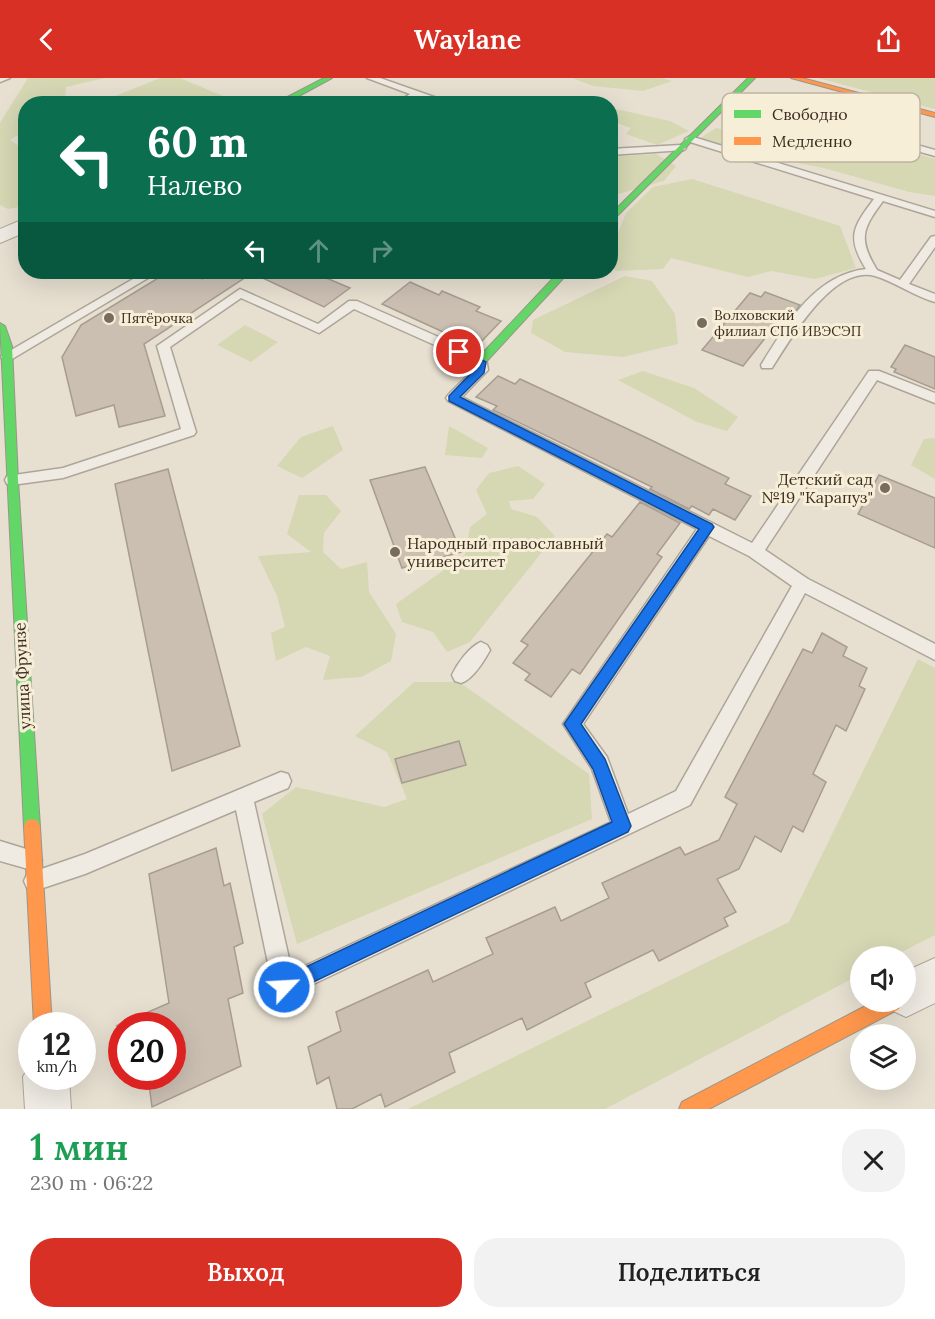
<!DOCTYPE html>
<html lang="ru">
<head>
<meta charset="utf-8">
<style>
	body { margin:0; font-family:Lora,serif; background:#f2f2f2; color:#222; height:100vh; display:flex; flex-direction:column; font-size:22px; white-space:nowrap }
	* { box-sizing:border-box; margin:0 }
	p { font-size:20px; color:#767676 }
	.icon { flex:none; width:33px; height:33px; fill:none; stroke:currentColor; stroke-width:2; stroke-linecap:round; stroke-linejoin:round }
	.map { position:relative; height:1031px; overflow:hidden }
	.drawer { display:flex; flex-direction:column; background:#fff; flex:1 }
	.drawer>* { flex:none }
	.top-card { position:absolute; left:18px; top:18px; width:600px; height:183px; border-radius:24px; box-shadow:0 6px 24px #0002; background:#0b6e4f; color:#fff; overflow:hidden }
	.controls { position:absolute; left:850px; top:868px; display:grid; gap:12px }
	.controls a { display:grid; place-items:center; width:66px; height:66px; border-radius:50%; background:#fff; box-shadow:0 6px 24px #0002; font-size:30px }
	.speed { position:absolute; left:18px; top:934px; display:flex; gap:12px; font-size:30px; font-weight:700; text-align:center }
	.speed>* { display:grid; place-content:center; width:78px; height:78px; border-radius:50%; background:#fff; box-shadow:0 6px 24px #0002; line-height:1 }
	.speed small { font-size:15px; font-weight:400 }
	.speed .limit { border:9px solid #d22; background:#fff; color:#111 }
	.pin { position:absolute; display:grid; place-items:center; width:51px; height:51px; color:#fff; margin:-26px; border:3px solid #fff; border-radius:50%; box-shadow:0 2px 6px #0007 }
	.me { position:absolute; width:66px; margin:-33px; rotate:65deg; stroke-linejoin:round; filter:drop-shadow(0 0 4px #0008) }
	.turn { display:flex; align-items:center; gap:21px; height:126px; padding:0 30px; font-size:27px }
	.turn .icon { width:78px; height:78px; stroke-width:2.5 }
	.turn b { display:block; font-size:42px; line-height:51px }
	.lanes { display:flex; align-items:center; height:57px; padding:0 30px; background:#0003; justify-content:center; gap:30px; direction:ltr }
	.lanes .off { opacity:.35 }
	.round { display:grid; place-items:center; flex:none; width:63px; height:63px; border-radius:24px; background:#f2f2f2 }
	.summary { display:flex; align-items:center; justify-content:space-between; height:102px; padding:0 30px }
	h1 { font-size:36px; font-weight:600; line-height:45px; color:#1e9e55 }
	.button { display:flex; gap:12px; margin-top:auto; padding:12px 30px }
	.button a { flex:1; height:69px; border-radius:24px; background:#d93025; color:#fff; font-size:24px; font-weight:600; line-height:69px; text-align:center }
	.button a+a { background:#f2f2f2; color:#222 }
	header { display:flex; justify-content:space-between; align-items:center; height:78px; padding:0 30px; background:#d93025; color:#fff; font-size:27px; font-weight:600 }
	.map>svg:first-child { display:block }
	.green { fill:#d6d7b3 }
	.building { fill:#cbbfb2; stroke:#a89c90; stroke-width:1.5 }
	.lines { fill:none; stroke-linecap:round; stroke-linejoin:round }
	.lane-casing { stroke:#ada599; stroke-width:3 }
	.street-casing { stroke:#ada599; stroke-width:2 }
	.fast-casing { stroke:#9c958a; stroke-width:2 }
	.slow-casing { stroke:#9c958a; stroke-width:2 }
	.lane { fill:#efebe3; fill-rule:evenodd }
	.street { fill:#efebe3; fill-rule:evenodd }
	.fast { fill:#63d668; fill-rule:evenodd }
	.slow { fill:#ff974d; fill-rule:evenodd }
	.route { fill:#1a73e8; stroke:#114b97; stroke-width:1.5 }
	.poi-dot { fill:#786c5e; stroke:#f7eed8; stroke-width:2 }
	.labels { text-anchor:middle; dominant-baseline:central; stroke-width:6; stroke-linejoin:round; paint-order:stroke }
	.far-poi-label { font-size:14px; fill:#3d2e20; stroke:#f7eed8; text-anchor:start }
	.poi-label { font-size:16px; fill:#3d2e20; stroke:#f7eed8; text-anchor:end }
	.street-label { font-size:16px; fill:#3d2e20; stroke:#f7eed8 }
	.key { fill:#f7eed8; stroke:#bfb4a1; stroke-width:1.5 }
	.key-label { font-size:16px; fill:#3d2e20 }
</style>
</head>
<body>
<header><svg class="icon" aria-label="back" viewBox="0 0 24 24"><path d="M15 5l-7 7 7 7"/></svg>Waylane<svg class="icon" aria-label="share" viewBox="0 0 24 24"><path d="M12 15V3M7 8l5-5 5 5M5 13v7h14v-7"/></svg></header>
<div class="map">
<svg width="935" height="1031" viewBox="0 0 935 1031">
	<rect width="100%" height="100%" fill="#e7e0d1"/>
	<g class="green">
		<polygon points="28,0 105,0 66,9 65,25 26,26 25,53 10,62 25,72 25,128 8,131 0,127 0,45"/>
		<polygon points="160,0 180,0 223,18 205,25 98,25"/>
		<polygon points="572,0 662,0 672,3 643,13 593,8"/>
		<polygon points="818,0 935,0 935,31"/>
		<polygon points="740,25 935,81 935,118 909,114 824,90 776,81 699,61 716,50 737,54 746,44 729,36"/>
		<polygon points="611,30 670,43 689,53 657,67 626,56 631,50 611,43"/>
		<polygon points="656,76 676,88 664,103 618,116 611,114 610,79"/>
		<polygon points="692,101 840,148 856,190 815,201 771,193 748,199 671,180 663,191 615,193 611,173 626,135 653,109"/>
		<polygon points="625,198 652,203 675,236 678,266 623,279 565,274 531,255 533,242"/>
		<polygon points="245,247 278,264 251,284 217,267"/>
		<polygon points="643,293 694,310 738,339 727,353 697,344 618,302"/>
		<polygon points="333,348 343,372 302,400 277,388 301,359"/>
		<polygon points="449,348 488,370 482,380 445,377"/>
		<polygon points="935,360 935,401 911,387 924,361"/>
		<polygon points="518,388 545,406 533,421 509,423 511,431 537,439 555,458 470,564 447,574 433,554 402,544 396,526 465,477 470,449 487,436 476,412 489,395"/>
		<polygon points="299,417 326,417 341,433 324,455 323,474 341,491 367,484 369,514 396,556 391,583 361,599 323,602 330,578 306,569 276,583 271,555 285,549 277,518 258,478 311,474 287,456"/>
		<polygon points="918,581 935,590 935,857 892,879 861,879 861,896 605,1031 408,1031 789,844"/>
		<polygon points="414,604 459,604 589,696 592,741 297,866 262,736 296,709 384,729 407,721 387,674 355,658"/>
	</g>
	<g class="building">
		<polygon points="168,194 190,194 202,201 210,198 210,194 312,194 350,210 324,229 252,195 144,266 165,338 119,349 114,327 76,338 62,279 81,247"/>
		<polygon points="410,204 439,217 442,213 480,229 476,233 501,243 476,269 382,226"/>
		<polygon points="765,214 800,227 778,257 770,254 743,288 702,272 750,215 761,219"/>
		<polygon points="905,267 935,279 935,311 894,294 896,291 891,289"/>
		<polygon points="498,298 515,306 520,301 647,360 729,400 725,406 751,418 735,442 713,431 709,437 692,428 689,431 650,411 652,409 493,332 497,328 476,319"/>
		<polygon points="425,389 461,474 402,490 370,402"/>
		<polygon points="168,391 240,668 172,693 115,406"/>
		<polygon points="879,397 935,420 935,470 858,436"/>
		<polygon points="640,424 680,445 657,476 662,479 580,596 572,591 551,619 525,602 530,596 513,585 528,567 521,563 607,456 612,459"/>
		<polygon points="822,555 847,569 843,578 867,590 859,608 865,611 846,653 836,647 813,696 826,704 803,754 793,748 781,774 755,758 739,791 717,801 736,834 724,840 728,848 659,883 653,872 585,905 591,919 527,952 522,940 449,975 455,994 385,1029 381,1016 352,1031 337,1031 329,999 317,1006 308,969 341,953 336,934 428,892 433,904 493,876 486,860 555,829 561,843 609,820 602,805 680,769 685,777 719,762 737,726 725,719 803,571 812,575"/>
		<polygon points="459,663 466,687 402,705 395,681"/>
		<polygon points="216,770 224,808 230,805 243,865 234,869 243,915 228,921 241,988 152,1029 148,999 172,999 172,948 116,948 169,925 149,796"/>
	</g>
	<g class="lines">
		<defs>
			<g id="lane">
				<polygon points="0,0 10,0 0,4"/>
				<polygon points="367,0 380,0 454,26 440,26 418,18 406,26 395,26 410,16"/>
				<polygon points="730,17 877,56 901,27 907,27 907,31 885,58 935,72 935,78 730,21"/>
				<path d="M690 58 935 133V139L883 123C862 151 858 161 877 192L900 202 931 159 935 158V169L909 206 935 216V224C914 218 895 204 875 198 833 186 790 262 772 290H762L761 287C786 247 814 197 866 191 846 159 853 149 874 121L687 63 685 61Z"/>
				<polygon points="681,67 686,70 684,72 610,77 610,71"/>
				<polygon points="145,194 158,194 12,281 2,281 1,278"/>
				<polygon points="192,194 207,194 209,196 203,199"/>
				<path d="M240 211 318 246 349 223H357L486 280 488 292 462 319 752 465 869 293H879L935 315V325L877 302 765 472 808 501 935 566V582L805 515 690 727 284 920 276 917 273 909 236 732 85 796 34 813 27 810 24 803 27 796 85 776 281 694 288 696 291 703 288 710 254 724 292 894 611 744 592 691 563 646 697 451 448 323 446 320 448 317 474 291 475 285 354 231 319 255 241 220 170 269 196 354 194 357 63 400 12 407 7 406 5 402 7 398 63 390 181 351 157 268ZM709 458 749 478 792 508 676 713 628 736 607 679 583 646Z"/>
				<path d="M481 564 487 567 490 572C484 583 473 601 461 605L455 603 452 597C457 586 469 569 481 564Z"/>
				<polygon points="0,763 39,775 42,782 39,789 32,792 0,783"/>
			</g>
			<g id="street">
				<polygon points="26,140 26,154 0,165 0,151"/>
				<polygon points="935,880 935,925 906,939 891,932 887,924 906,924 906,893"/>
				<polygon points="32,982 32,999 69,999 71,1031 25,1031 23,999"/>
			</g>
			<g id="fast">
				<polygon points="324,0 332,0 284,26 274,26"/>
				<polygon points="748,0 755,0 610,145 610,137"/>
				<polygon points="559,194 569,194 485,285 477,285 477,281"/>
				<polygon points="0,245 5,248 12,268 18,402 40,749 38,755 32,757 26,755 24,749"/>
			</g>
			<g id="slow">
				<polygon points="791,0 802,0 935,35 935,39"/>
				<polygon points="32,741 38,743 40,749 52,948 34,948 24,749 26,743"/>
				<polygon points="873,924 901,924 899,931 709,1031 679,1031 682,1024"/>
			</g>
		</defs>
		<use href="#lane" class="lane-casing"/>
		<use href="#street" class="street-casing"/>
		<use href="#fast" class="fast-casing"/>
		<use href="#slow" class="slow-casing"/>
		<use href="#lane" class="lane"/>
		<use href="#street" class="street"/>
		<use href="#fast" class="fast"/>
		<use href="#slow" class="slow"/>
	</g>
	<polygon class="route" points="459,271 486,284 484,295 460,319 712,446 714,449 581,646 605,681 631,748 628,754 284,918 278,915 275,909 278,902 612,744 593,691 564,646 699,451 449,323 449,318 475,291 475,285 456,276 454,274"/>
	<g class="poi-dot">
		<circle cx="109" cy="240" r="6"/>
		<circle cx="702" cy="245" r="6"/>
		<circle cx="885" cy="410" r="6"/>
		<circle cx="395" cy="474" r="6"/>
	</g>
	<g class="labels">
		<g class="far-poi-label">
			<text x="714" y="237">Волховский<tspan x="714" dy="16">филиал СПб ИВЭСЭП</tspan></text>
			<text x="121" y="240">Пятёрочка</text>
		</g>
		<g class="poi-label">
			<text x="873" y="401">Детский сад<tspan x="873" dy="18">№19 "Карапуз"</tspan></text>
			<text x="407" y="465" text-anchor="start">Народный православный<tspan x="407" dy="18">университет</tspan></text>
		</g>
		<g class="street-label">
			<text transform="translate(22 598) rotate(-93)">улица Фрунзе</text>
		</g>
	</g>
	<rect x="722" y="15" width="198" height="69" rx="9" class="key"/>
	<rect x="734" y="32" width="27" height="8" fill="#63d668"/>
	<rect x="734" y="59" width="27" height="8" fill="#ff974d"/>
	<g class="key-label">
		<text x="772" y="42">Свободно</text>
		<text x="772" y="69">Медленно</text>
	</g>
</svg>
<div class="controls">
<a><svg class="icon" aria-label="sound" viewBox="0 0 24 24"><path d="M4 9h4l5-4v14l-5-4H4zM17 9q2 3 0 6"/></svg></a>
<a><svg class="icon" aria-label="layers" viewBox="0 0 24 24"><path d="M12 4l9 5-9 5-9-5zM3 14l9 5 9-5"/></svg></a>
</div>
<div class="speed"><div>12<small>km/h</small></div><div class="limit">20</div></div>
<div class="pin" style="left:459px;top:274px;background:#d93025"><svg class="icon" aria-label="arrive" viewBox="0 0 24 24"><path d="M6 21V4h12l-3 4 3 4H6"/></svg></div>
<svg class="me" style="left:284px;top:909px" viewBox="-20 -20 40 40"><circle r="17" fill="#1a73e8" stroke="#fff" stroke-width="3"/><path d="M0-11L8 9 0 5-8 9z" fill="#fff"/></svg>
<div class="top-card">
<div class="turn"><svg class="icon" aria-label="left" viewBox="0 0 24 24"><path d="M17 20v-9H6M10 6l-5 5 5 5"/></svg><div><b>60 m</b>Налево</div></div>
<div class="lanes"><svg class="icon" aria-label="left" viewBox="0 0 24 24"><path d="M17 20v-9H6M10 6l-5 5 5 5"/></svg><svg class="icon off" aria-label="ahead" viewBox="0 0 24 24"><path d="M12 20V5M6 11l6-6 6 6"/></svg><svg class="icon off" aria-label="right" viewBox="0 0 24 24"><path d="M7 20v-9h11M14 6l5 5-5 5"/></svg></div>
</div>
</div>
<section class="drawer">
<div class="summary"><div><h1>1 мин</h1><p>230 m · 06:22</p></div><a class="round"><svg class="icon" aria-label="close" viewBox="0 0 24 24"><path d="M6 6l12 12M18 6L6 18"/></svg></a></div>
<div class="button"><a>Выход</a><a>Поделиться</a></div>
</section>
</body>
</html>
